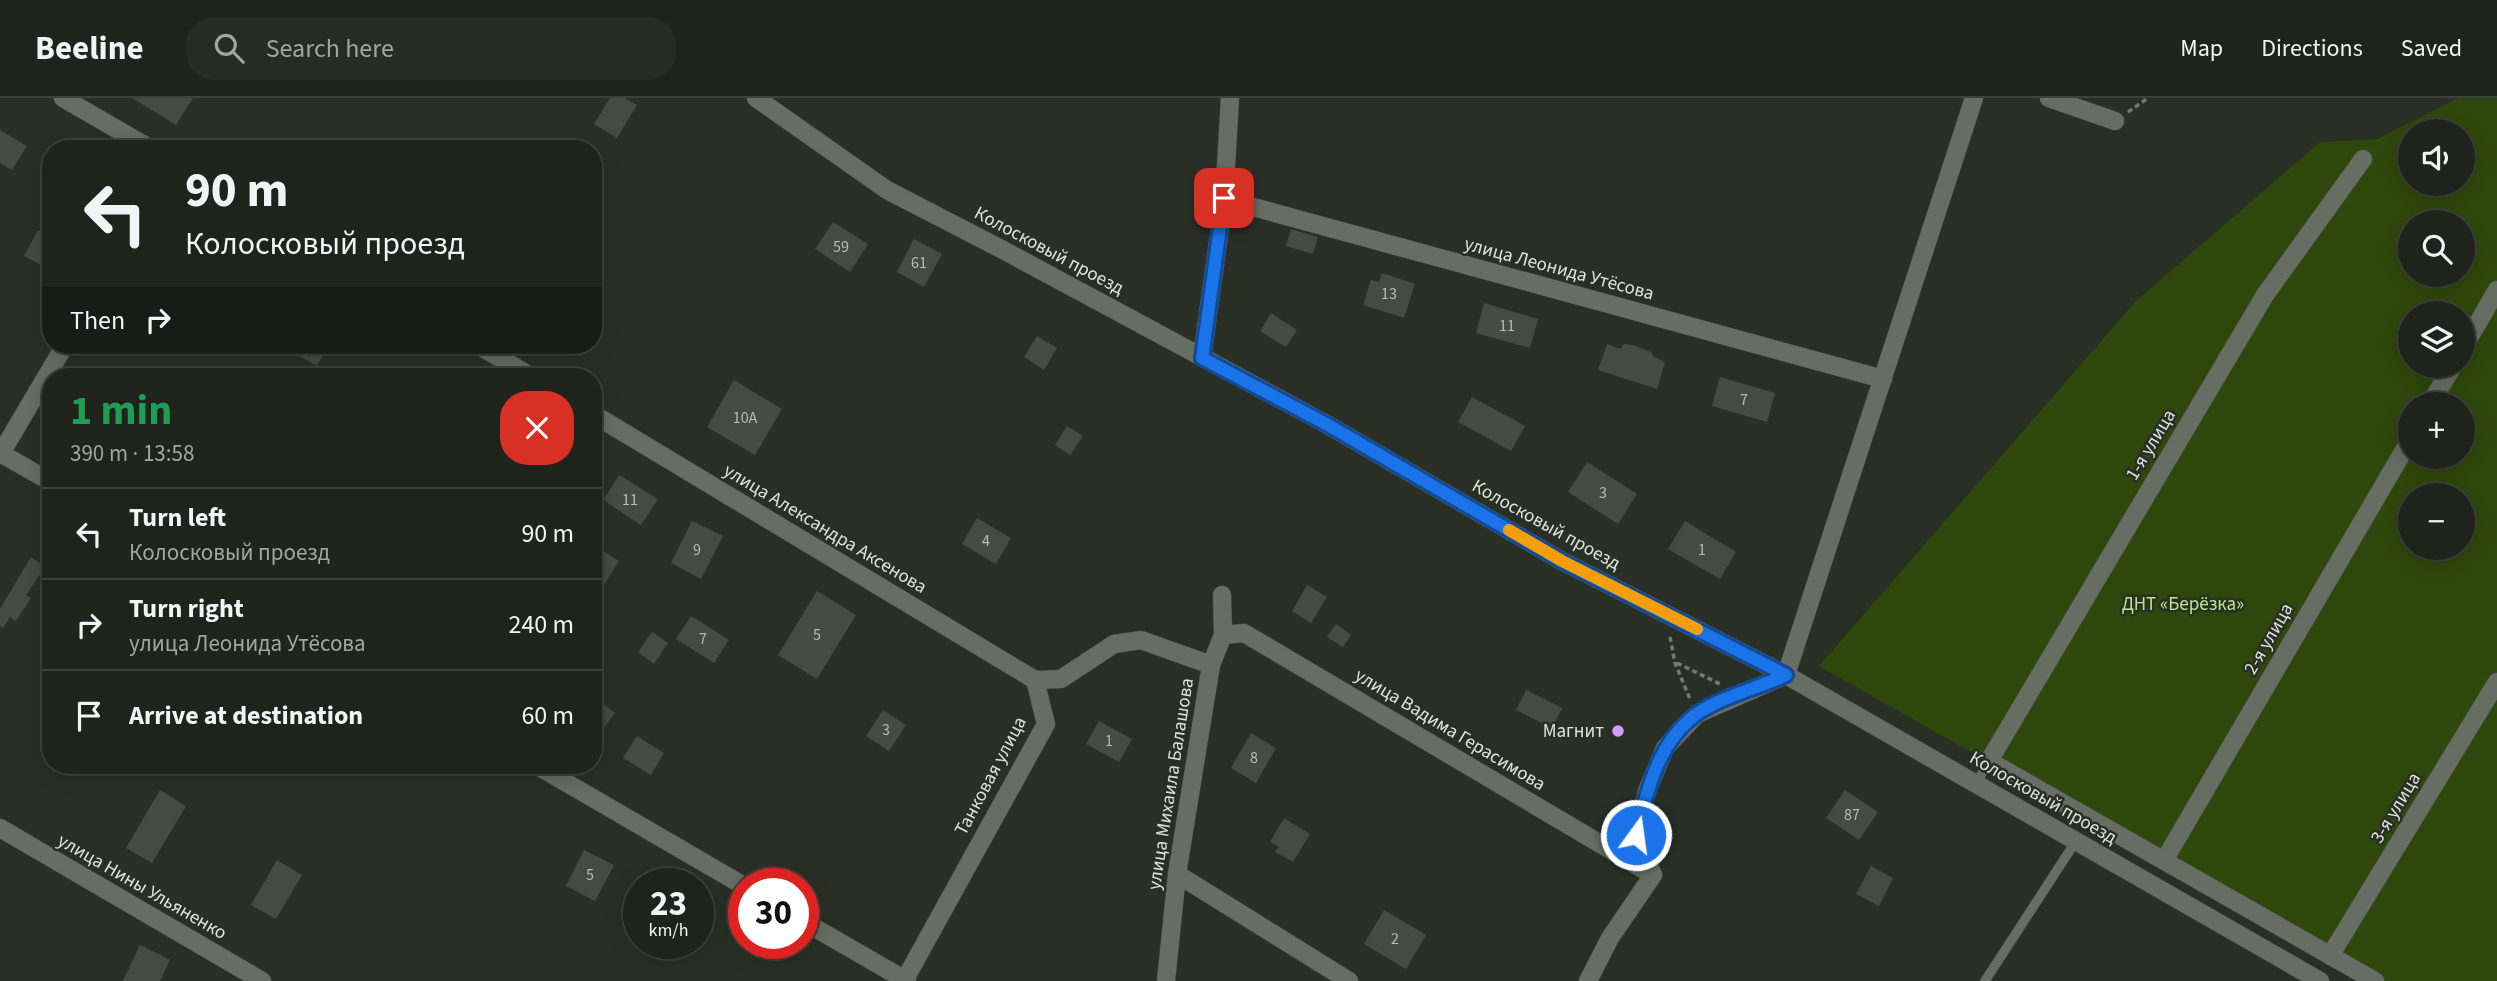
<!DOCTYPE html>
<html lang="en">
<head>
<meta charset="utf-8">
<style>
	body { margin:0; font-family:"Source Sans 3",sans-serif; background:#282b25; color:#f1f3f6; height:100vh; display:flex; flex-direction:column; font-size:26px; white-space:nowrap }
	* { box-sizing:border-box; margin:0 }
	p { font-size:23px; color:#a2a4a3 }
	.icon { flex:none; width:38px; height:38px; fill:none; stroke:currentColor; stroke-width:2; stroke-linecap:round; stroke-linejoin:round }
	.map { position:relative; flex:1; overflow:hidden }
	.panel { position:absolute; left:42px; top:270px; width:560px; height:406px; display:flex; flex-direction:column; background:#20231c; border-radius:28px; box-shadow:0 4px 18px #0003,0 0 0 2px #3d403b }
	.panel>* { flex:none }
	.top-card { position:absolute; left:42px; top:42px; width:560px; height:214px; border-radius:28px; box-shadow:0 4px 18px #0003,0 0 0 2px #3d403b; background:#20231c; color:#f1f3f6; overflow:hidden }
	.buttons { position:absolute; left:2398px; top:21px; display:grid; gap:14px }
	.buttons a { display:grid; place-items:center; width:77px; height:77px; border-radius:50%; background:#20231c; box-shadow:0 4px 18px #0003,0 0 0 2px #3d403b; font-size:35px }
	.speed { position:absolute; left:623px; top:770px; display:flex; gap:14px; font-size:35px; font-weight:700; text-align:center }
	.speed>* { display:grid; place-content:center; width:91px; height:91px; border-radius:50%; background:#20231c; box-shadow:0 4px 18px #0003,0 0 0 2px #3d403b; line-height:1 }
	.speed small { font-size:18px; font-weight:400 }
	.speed .limit { border:10px solid #d22; background:#fff; color:#111 }
	.pin { position:absolute; display:grid; place-items:center; width:60px; height:60px; color:#fff; margin:-30px; border-radius:14px; box-shadow:0 4px 10px #0006 }
	.me { position:absolute; width:77px; margin:-38px; rotate:14deg; stroke-linejoin:round; filter:drop-shadow(0 0 5px #0008) }
	.turn { display:flex; align-items:center; gap:24px; height:147px; padding:0 28px; font-size:32px }
	.turn .icon { width:91px; height:91px; stroke-width:2.5 }
	.turn b { display:block; font-size:49px; line-height:60px }
	.then { display:flex; align-items:center; height:66px; padding:0 28px; background:#0003; gap:14px; font-size:26px }
	.round { display:grid; place-items:center; flex:none; width:74px; height:74px; border-radius:28px; background:#282b25 }
	.headline { display:flex; align-items:center; justify-content:space-between; height:119px; padding:0 28px }
	h1 { font-size:42px; font-weight:700; line-height:52px; color:#1e9e55 }
	ul { padding:0; list-style:none }
	li { display:flex; align-items:center; gap:21px; height:91px; padding:0 28px; border-top:2px solid #3d403b }
	li div { flex:1 }
	li b { display:block; font-size:26px }
	li em { font-style:normal }
	header { display:flex; align-items:center; gap:42px; box-sizing:border-box; height:98px; padding:0 35px; background:#20231c; border-bottom:2px solid #3d403b }
	header strong { font-size:33px }
	nav { display:flex; gap:38px; margin-inline-start:auto; font-size:24px }
	.search { width:490px; height:63px; background:#282b25; display:flex; align-items:center; gap:18px; box-sizing:border-box; padding:0 24px; border-radius:28px; color:#a2a4a3; font-size:26px }
	.map>svg:first-child { display:block }
	.green { fill:#2e470a; fill-rule:evenodd }
	.building { fill:#464b41 }
	.lines { fill:none; stroke-linecap:round; stroke-linejoin:round }
	.lane-casing { stroke:#484c44; stroke-width:10 }
	.street-casing { stroke:#484c44; stroke-width:19 }
	.secondary-casing { stroke:#484c44; stroke-width:19 }
	.path { stroke:#747870; stroke-width:3.5; stroke-dasharray:5 3.5; stroke-linecap:butt }
	.lane { stroke:#676d62; stroke-width:9 }
	.street { stroke:#676d62; stroke-width:18 }
	.secondary { stroke:#676d62; stroke-width:18 }
	.route-casing { stroke:#114b97; stroke-width:18 }
	.route { stroke:#1a73e8; stroke-width:12 }
	.slow { stroke:#f59e0b; stroke-width:12 }
	.poi-dot { fill:#d49cfc; stroke:#2a2f26; stroke-width:2.5 }
	.labels { text-anchor:middle; dominant-baseline:central; stroke-width:5; stroke-linejoin:round; paint-order:stroke }
	.number-label { font-size:16px; fill:#b8bcb4 }
	.street-label { font-size:19px; fill:#dee1db; stroke:#2a2f26 }
	.park-label { font-size:19px; fill:#b8e688; stroke:#2a2f26 }
	.poi-label { font-size:19px; fill:#dee1db; stroke:#2a2f26; text-anchor:end }
</style>
</head>
<body>
<header>
<strong>Beeline</strong>
<div class="search"><svg class="icon" aria-label="search" viewBox="0 0 24 24"><circle cx="10" cy="10" r="6"/><path d="M15 15l6 6"/></svg>Search here</div>
<nav><a>Map</a><a>Directions</a><a>Saved</a></nav>
</header>
<div class="map">
<svg width="2497" height="883" viewBox="0 0 2497 883">
	<rect width="100%" height="100%" fill="#2a2f26"/>
	<path class="green" d="M2458 0H2497V883H2374L1819 568 2136 203 2320 44 2377 41ZM2410 33H2462V86H2410ZM2410 124H2462V177H2410ZM2410 215H2462V268H2410ZM2410 306H2462V359H2410ZM2410 397H2462V450H2410Z"/>
	<g class="building">
		<polygon points="132,0 193,0 176,27"/>
		<polygon points="610,0 625,0 637,7 617,40 594,26"/>
		<polygon points="0,32 27,48 12,72 0,65"/>
		<polygon points="833,124 868,146 850,174 815,151"/>
		<polygon points="1291,131 1318,139 1313,156 1286,148"/>
		<polygon points="38,132 51,139 51,172 24,158"/>
		<polygon points="914,141 942,156 924,189 897,174"/>
		<polygon points="1382,175 1415,186 1404,220 1363,207 1371,182 1379,184"/>
		<polygon points="1484,205 1538,221 1530,250 1476,235"/>
		<polygon points="1271,215 1297,232 1286,249 1260,233"/>
		<polygon points="1037,238 1057,250 1044,272 1024,259"/>
		<polygon points="1607,246 1620,251 1624,246 1633,247 1651,254 1653,258 1665,264 1657,291 1598,272"/>
		<polygon points="279,247 329,247 317,268"/>
		<polygon points="1720,279 1775,295 1767,324 1712,308"/>
		<polygon points="734,282 782,311 755,357 707,329"/>
		<polygon points="1472,299 1525,328 1511,353 1458,324"/>
		<polygon points="1067,328 1083,338 1070,357 1055,347"/>
		<polygon points="1587,364 1637,396 1618,426 1568,394"/>
		<polygon points="619,377 658,401 641,427 603,402"/>
		<polygon points="977,420 1011,440 996,466 962,446"/>
		<polygon points="692,423 723,438 701,481 671,465"/>
		<polygon points="1685,423 1736,454 1720,481 1668,451"/>
		<polygon points="593,446 619,463 593,504"/>
		<polygon points="31,459 45,469 26,497 31,500 16,523 10,519 3,530 0,528 0,511"/>
		<polygon points="1307,487 1327,499 1311,525 1292,513"/>
		<polygon points="817,493 856,517 817,581 778,557"/>
		<polygon points="691,518 729,542 714,565 676,541"/>
		<polygon points="1336,526 1351,537 1343,549 1327,539"/>
		<polygon points="652,534 668,545 654,566 638,554"/>
		<polygon points="1526,592 1562,610 1552,630 1516,612"/>
		<polygon points="593,599 615,615 593,644"/>
		<polygon points="883,612 906,627 889,653 866,638"/>
		<polygon points="1099,623 1132,641 1119,664 1086,646"/>
		<polygon points="1251,635 1276,650 1256,685 1231,670"/>
		<polygon points="637,638 664,655 651,677 623,660"/>
		<polygon points="160,692 186,708 152,765 126,750"/>
		<polygon points="1845,692 1878,714 1859,742 1826,720"/>
		<polygon points="1284,720 1310,736 1293,764 1275,754 1279,749 1270,744"/>
		<polygon points="584,752 614,767 595,803 566,788"/>
		<polygon points="277,762 302,777 276,821 251,807"/>
		<polygon points="1871,768 1893,780 1879,808 1856,796"/>
		<polygon points="1384,812 1426,837 1406,871 1364,846"/>
		<polygon points="140,847 170,862 160,883 123,883"/>
	</g>
	<g class="lines">
		<defs>
			<g id="lane">
				<polyline points="1976,686 1989,663"/>
				<polyline points="1985,883 2076,743"/>
			</g>
			<g id="street">
				<polyline points="63,0 151,51"/>
				<polyline points="2049,0 2115,23"/>
				<polyline points="2363,61 2265,197 1989,663 2375,883"/>
				<polyline points="1224,101 1883,281"/>
				<polyline points="478,247 530,278"/>
				<polyline points="2462,252 2497,192"/>
				<polyline points="1202,259 1224,101 1230,0"/>
				<polyline points="2430,306 2453,268"/>
				<polyline points="593,316 1035,582"/>
				<polyline points="0,355 51,384"/>
				<polyline points="0,357 65,247"/>
				<polyline points="1223,537 1244,535 1653,777"/>
				<polyline points="536,667 744,788"/>
				<polyline points="0,730 262,883"/>
				<polyline points="2165,761 2410,342"/>
				<polyline points="1177,776 1349,883"/>
				<polyline points="1653,777 1636,737 1647,693 1665,650 1697,616 1786,577 1974,0"/>
				<polyline points="803,823 907,883"/>
				<polyline points="2330,858 2497,584"/>
				<polyline points="904,883 1046,626 1035,582 1061,581 1114,546 1141,542 1211,567"/>
				<polyline points="1166,883 1177,776 1211,567 1223,537 1222,497"/>
				<polyline points="1588,883 1610,840 1653,777"/>
			</g>
			<polyline id="secondary" points="756,0 887,92 1005,153 1328,327 1562,463 1786,577 2320,883"/>
		</defs>
		<use href="#lane" class="lane-casing"/>
		<use href="#street" class="street-casing"/>
		<use href="#secondary" class="secondary-casing"/>
		<g class="path">
			<polyline points="2128,14 2148,0"/>
			<polyline points="1670,539 1675,565 1690,601"/>
			<polyline points="1677,565 1720,586"/>
		</g>
		<use href="#lane" class="lane"/>
		<use href="#street" class="street"/>
		<use href="#secondary" class="secondary"/>
	</g>
	<g class="lines">
		<defs>
			<path id="route" d="M1224 100 1202 260 1328 327 1562 463 1786 577C1758 590 1724 598 1698 615 1658 643 1647 693 1636 737"/>
		</defs>
		<use href="#route" class="route-casing"/>
		<use href="#route" class="route"/>
		<polyline class="slow" points="1509,432 1562,463 1697,531"/>
	</g>
	<circle class="poi-dot" cx="1618" cy="633" r="7"/>
	<g class="labels">
		<g class="number-label">
			<text x="841" y="149">59</text>
			<text x="919" y="165">61</text>
			<text x="1389" y="196">13</text>
			<text x="1507" y="228">11</text>
			<text x="1744" y="302">7</text>
			<text x="745" y="320">10А</text>
			<text x="1603" y="395">3</text>
			<text x="630" y="402">11</text>
			<text x="986" y="443">4</text>
			<text x="697" y="452">9</text>
			<text x="1702" y="452">1</text>
			<text x="817" y="537">5</text>
			<text x="703" y="541">7</text>
			<text x="886" y="632">3</text>
			<text x="1109" y="643">1</text>
			<text x="1254" y="660">8</text>
			<text x="1852" y="717">87</text>
			<text x="590" y="777">5</text>
			<text x="1395" y="841">2</text>
		</g>
		<g class="street-label">
			<text transform="translate(1049 153) rotate(28)">Колосковый проезд</text>
			<text transform="translate(1559 171) rotate(15)">улица Леонида Утёсова</text>
			<text transform="translate(2151 347) rotate(-59)">1-я улица</text>
			<text transform="translate(1546 427) rotate(29)">Колосковый проезд</text>
			<text transform="translate(825 431) rotate(31)">улица Александра Аксенова</text>
			<text transform="translate(2269 541) rotate(-60)">2-я улица</text>
			<text transform="translate(1450 632) rotate(31)">улица Вадима Герасимова</text>
			<text transform="translate(991 678) rotate(-62)">Танковая улица</text>
			<text transform="translate(1171 686) rotate(-81)">улица Михаила Балашова</text>
			<text transform="translate(2043 700) rotate(30)">Колосковый проезд</text>
			<text transform="translate(2396 710) rotate(-59)">3-я улица</text>
			<text transform="translate(142 789) rotate(30)">улица Нины Ульяненко</text>
		</g>
		<g class="park-label">
			<text x="2183" y="506">ДНТ «Берёзка»</text>
		</g>
		<g class="poi-label">
			<text x="1604" y="633">Магнит</text>
		</g>
	</g>
</svg>
<div class="buttons">
<a><svg class="icon" aria-label="sound" viewBox="0 0 24 24"><path d="M4 9h4l5-4v14l-5-4H4zM17 9q2 3 0 6"/></svg></a>
<a><svg class="icon" aria-label="search" viewBox="0 0 24 24"><circle cx="10" cy="10" r="6"/><path d="M15 15l6 6"/></svg></a>
<a><svg class="icon" aria-label="layers" viewBox="0 0 24 24"><path d="M12 4l9 5-9 5-9-5zM3 14l9 5 9-5"/></svg></a>
<a>+</a>
<a>−</a>
</div>
<div class="speed"><div>23<small>km/h</small></div><div class="limit">30</div></div>
<div class="pin" style="left:1224px;top:100px;background:#d93025"><svg class="icon" aria-label="arrive" viewBox="0 0 24 24"><path d="M6 21V4h12l-3 4 3 4H6"/></svg></div>
<svg class="me" style="left:1636px;top:737px" viewBox="-20 -20 40 40"><circle r="17" fill="#1a73e8" stroke="#fff" stroke-width="3"/><path d="M0-11L8 9 0 5-8 9z" fill="#fff"/></svg>
<div class="top-card">
<div class="turn"><svg class="icon" aria-label="left" viewBox="0 0 24 24"><path d="M17 20v-9H6M10 6l-5 5 5 5"/></svg><div><b>90 m</b>Колосковый проезд</div></div>
<div class="then">Then<svg class="icon" aria-label="right" viewBox="0 0 24 24"><path d="M7 20v-9h11M14 6l5 5-5 5"/></svg></div>
</div>
<section class="panel">
<div class="headline"><div><h1>1 min</h1><p>390 m · 13:58</p></div><a class="round" style="background:#d93025;color:#fff"><svg class="icon" aria-label="close" viewBox="0 0 24 24"><path d="M6 6l12 12M18 6L6 18"/></svg></a></div>
<ul>
<li><svg class="icon" aria-label="left" viewBox="0 0 24 24"><path d="M17 20v-9H6M10 6l-5 5 5 5"/></svg><div><b>Turn left</b><p>Колосковый проезд</p></div><em>90 m</em></li>
<li><svg class="icon" aria-label="right" viewBox="0 0 24 24"><path d="M7 20v-9h11M14 6l5 5-5 5"/></svg><div><b>Turn right</b><p>улица Леонида Утёсова</p></div><em>240 m</em></li>
<li><svg class="icon" aria-label="arrive" viewBox="0 0 24 24"><path d="M6 21V4h12l-3 4 3 4H6"/></svg><div><b>Arrive at destination</b></div><em>60 m</em></li>
</ul>
</section>
</div>
</body>
</html>
